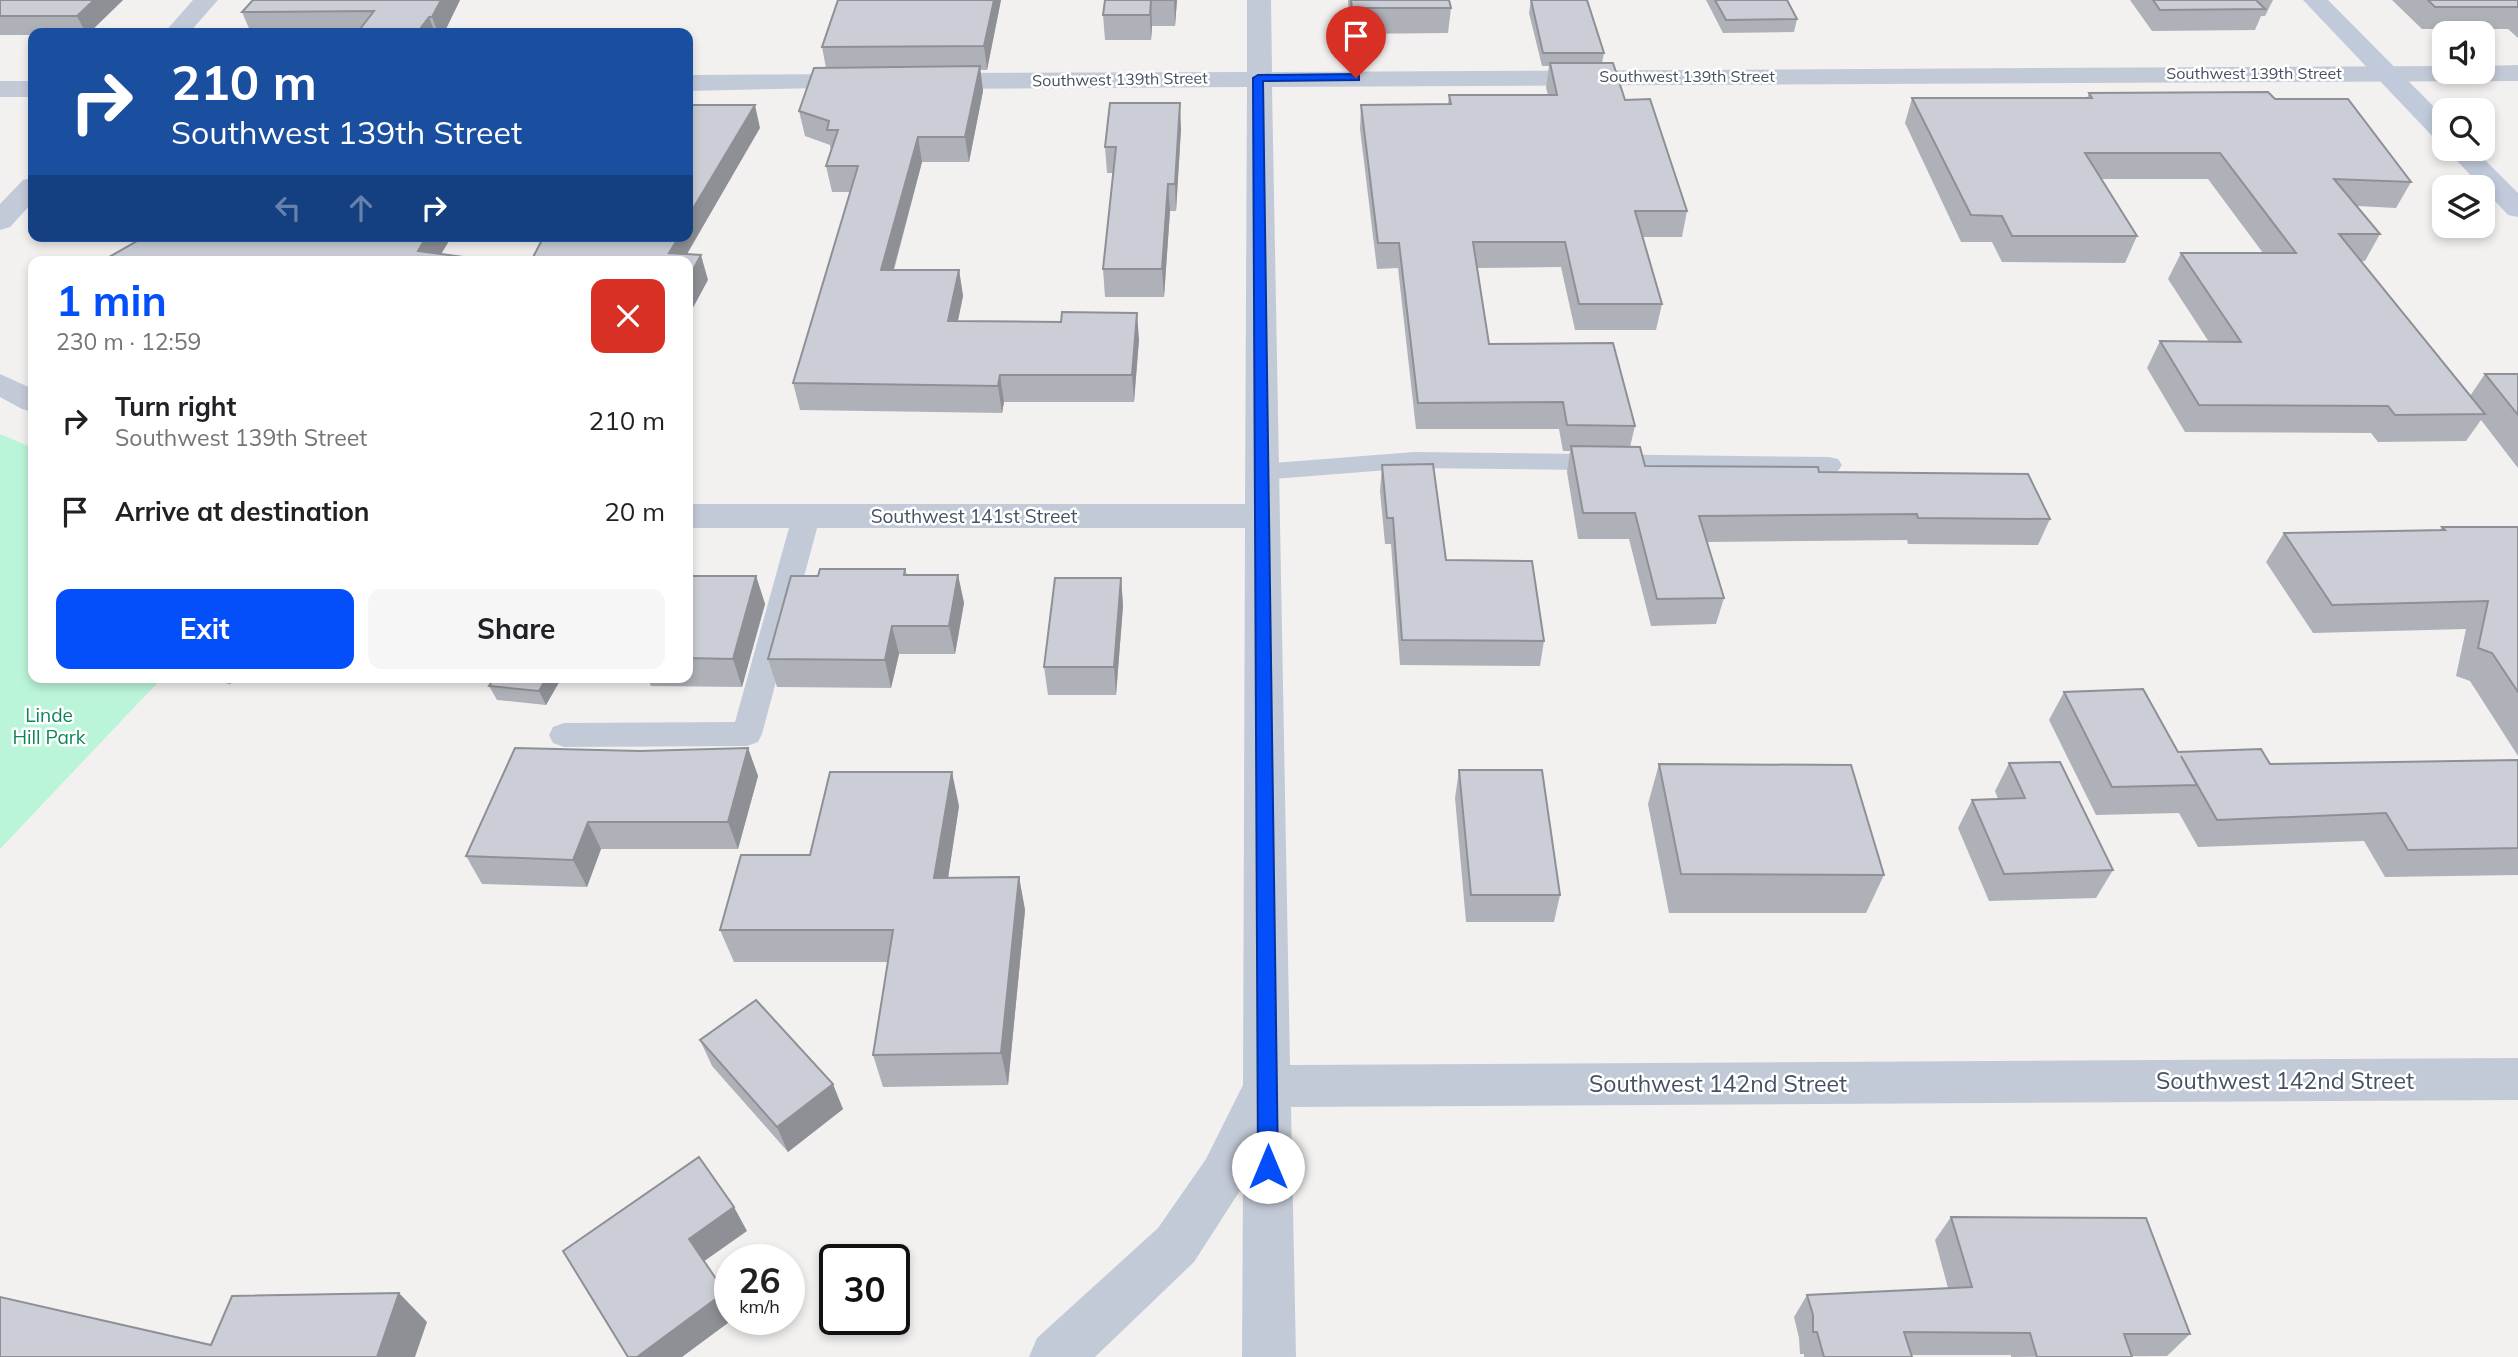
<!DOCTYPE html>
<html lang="en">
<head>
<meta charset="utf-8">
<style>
	body { margin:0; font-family:Mulish,sans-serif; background:#f6f6f6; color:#202124; height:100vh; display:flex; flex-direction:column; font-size:26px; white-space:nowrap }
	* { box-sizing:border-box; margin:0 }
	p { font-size:23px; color:#757577 }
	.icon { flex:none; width:38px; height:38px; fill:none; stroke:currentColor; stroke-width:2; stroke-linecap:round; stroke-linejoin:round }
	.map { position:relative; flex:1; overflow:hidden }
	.details { position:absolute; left:28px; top:256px; width:665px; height:427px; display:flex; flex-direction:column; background:#fff; border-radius:14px; box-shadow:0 4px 10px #0003 }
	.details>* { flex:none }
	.top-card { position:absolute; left:28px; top:28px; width:665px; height:214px; border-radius:14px; box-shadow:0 4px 10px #0003; background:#1a4fa0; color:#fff; overflow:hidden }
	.fabs { position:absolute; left:2432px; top:21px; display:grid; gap:14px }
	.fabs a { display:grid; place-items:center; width:63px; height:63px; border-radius:14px; background:#fff; box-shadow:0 4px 10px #0003; font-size:35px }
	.speed { position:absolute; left:714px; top:1244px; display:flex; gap:14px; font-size:35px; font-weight:700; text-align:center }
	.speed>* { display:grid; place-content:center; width:91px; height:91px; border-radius:50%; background:#fff; box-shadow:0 4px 10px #0003; line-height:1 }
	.speed small { font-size:18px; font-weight:400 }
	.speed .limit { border:4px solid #111; border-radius:10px; background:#fff; color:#111 }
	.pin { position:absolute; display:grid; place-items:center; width:60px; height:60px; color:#fff; margin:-72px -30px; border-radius:50% 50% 50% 0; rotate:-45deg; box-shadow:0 0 7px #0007 }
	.pin .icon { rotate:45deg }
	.me { position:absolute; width:77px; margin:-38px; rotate:0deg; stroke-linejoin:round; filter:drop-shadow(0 0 5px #0008) }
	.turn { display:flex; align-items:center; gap:24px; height:147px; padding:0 28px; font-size:32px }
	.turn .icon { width:91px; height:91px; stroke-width:2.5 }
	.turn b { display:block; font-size:49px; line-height:60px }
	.lanes { display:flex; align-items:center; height:66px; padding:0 28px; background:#0003; justify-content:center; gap:35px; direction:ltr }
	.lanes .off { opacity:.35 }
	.round { display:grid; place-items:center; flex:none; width:74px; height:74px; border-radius:14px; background:#f6f6f6 }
	.headline { display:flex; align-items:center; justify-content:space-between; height:119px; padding:0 28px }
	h1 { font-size:42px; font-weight:700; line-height:52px; color:#044ffa }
	.primary-button { display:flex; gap:14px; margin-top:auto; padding:14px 28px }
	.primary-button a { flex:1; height:80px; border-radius:14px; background:#044ffa; color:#fff; font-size:28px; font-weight:700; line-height:80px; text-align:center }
	.primary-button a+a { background:#f6f6f6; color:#202124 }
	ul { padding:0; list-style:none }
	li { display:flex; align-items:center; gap:21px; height:91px; padding:0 28px }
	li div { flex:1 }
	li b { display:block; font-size:26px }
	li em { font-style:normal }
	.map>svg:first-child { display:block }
	.green { fill:#bbf5d9 }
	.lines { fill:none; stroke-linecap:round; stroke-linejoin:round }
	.lane { fill:#c3cad7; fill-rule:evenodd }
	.street { fill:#c3cad7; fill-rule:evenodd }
	.secondary { fill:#c1cadb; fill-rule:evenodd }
	.wall { fill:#afb1b9 }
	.shaded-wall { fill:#8f9096 }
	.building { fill:#ccced7; stroke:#8f9096; stroke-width:2 }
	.route { fill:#044ffa; stroke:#0333a2; stroke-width:2 }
	.labels { text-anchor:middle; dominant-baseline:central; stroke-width:5; stroke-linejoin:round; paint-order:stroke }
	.far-street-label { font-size:16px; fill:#465061; stroke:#fff }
	.street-label { font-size:19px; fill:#465061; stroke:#fff }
	.park-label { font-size:19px; fill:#0c8659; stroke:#fff }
	.near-street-label { font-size:23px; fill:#465061; stroke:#fff }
</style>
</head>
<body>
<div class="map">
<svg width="2518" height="1357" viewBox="0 0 2518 1357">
	<rect width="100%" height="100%" fill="#f3f1f0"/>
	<polygon class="green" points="0,434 33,448 33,677 163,677 0,849"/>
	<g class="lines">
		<g class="lane">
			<polygon points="1414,452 1829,457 1838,459 1842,465 1838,471 1829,473 1414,468 1260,480 1251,478 1247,472 1251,466 1260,464"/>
			<polygon points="806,508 816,511 820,517 762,734 758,742 747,746 564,747 553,743 549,735 553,727 564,723 735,722 792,517 796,511"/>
		</g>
		<g class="street">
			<polygon points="193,0 218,0 189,33 164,33"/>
			<polygon points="1247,0 1271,0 1272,72 2445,66 2445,72 2483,72 2483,66 2518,65 2518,81 1272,87 1290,1065 2518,1058 2518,1100 1291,1107 1296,1357 1242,1357 1243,1186 1194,1262 1095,1357 1029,1357 1037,1338 1158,1228 1206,1159 1243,1085 1245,528 688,528 688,504 1245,504 1247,87 931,89 922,86 918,81 922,76 931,73 1247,72"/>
			<polygon points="860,74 869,77 873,82 869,87 688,91 688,75"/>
			<rect x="0" y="81" width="33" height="16"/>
			<polygon points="33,178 33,202 10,227 0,230 0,204 23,180"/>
			<polygon points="0,374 33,389 33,412 22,409 0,397"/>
		</g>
		<g class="secondary">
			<polygon points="2303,0 2328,0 2445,118 2445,142 2436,140"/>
			<polygon points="2446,149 2474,149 2518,193 2518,217 2508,215"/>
		</g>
	</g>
	<g class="wall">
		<polygon points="0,0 123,0 89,33 33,33 33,35 0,35"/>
		<polygon points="253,0 460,0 444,33 251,33 242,12"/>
		<polygon points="838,0 1001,0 987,70 980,70 983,91 969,162 922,162 894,270 959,270 963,296 958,321 1139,339 1134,402 1004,402 1002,413 800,410 793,383 851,192 832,192 826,166 831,152 830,145 805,136 799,111 826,68 822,47"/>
		<polygon points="1105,0 1177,0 1175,26 1152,26 1151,40 1105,40 1103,15"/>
		<polygon points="1348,0 1449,0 1451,8 1448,33 1351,34"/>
		<polygon points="1531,0 1604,53 1602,63 1625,100 1687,211 1682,237 1642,237 1662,304 1656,330 1575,330 1561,267 1477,268 1489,344 1635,426 1630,447 1645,466 1819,472 2050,519 2038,545 1908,544 1907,540 1707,542 1724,598 1716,624 1651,626 1629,539 1578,539 1567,472 1570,451 1563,451 1559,429 1416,429 1398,268 1377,269 1360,129 1361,105 1448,104 1449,95 1548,95 1546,88 1549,66 1542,66 1529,13"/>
		<polygon points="1706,0 1787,0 1797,19 1794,32 1723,33"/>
		<polygon points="2130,0 2273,0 2265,16 2261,16 2255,30 2152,31"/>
		<polygon points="2392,0 2518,0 2518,38 2508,29 2422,29"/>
		<polygon points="2089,93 2275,99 2411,182 2396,208 2357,206 2380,234 2365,261 2360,261 2470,396 2485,374 2518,374 2518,468 2481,420 2466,441 2378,442 2371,433 2185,432 2147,368 2160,341 2209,342 2168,279 2181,253 2263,253 2208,179 2101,179 2137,236 2125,263 2002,262 1992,242 1961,242 1905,123 1912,98 2087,98"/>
		<polygon points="1181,129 1176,211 1170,211 1164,297 1105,297 1103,269 1113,173 1107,173 1105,147"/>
		<polygon points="1382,465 1446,560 1544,641 1540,666 1400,665 1391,544 1385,544 1380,491"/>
		<polygon points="2442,527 2518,527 2518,756 2470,681 2456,676 2466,629 2313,633 2266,562 2284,533 2440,530"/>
		<polygon points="905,569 907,575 958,575 964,603 955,654 899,654 891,688 777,687 768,659 818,576"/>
		<polygon points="688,576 756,576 765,604 742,687 651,686 647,677 688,677"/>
		<polygon points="1121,578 1123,606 1116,695 1048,695 1044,667"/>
		<polygon points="196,677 236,677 230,684"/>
		<polygon points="562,677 546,705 497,700 489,686"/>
		<polygon points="2064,692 2178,752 2270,764 2518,760 2518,875 2385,877 2364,841 2198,847 2179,813 2096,815 2049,720"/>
		<polygon points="748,748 758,776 738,849 601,849 587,887 482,884 466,856 640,751"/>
		<polygon points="2009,763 2113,870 2096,898 1989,901 1958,828 1972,800 1998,799 1995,791"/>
		<polygon points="1659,764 1884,875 1866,913 1669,913 1648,804"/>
		<polygon points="1459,770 1560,895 1554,922 1466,922 1455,798"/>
		<polygon points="959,806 948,878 1019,877 1025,910 1008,1085 883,1087 873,1055 888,962 734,962 720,930 810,855"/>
		<polygon points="700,1040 843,1109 788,1152 712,1066"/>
		<polygon points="1951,1217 2190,1334 2167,1356 2011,1357 2011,1355 1911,1355 1912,1357 1804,1357 1804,1354 1800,1354 1799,1338 1794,1317 1807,1295 1948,1288 1935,1240"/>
	</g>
	<g class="shaded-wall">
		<polygon points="94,0 123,0 89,33 86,33 77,16"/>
		<polygon points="441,0 460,0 444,33 438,33 432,17"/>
		<polygon points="994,0 1001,0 987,70 984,46"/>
		<polygon points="1151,0 1152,26 1151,40 1150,15"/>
		<polygon points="1174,0 1177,0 1175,26"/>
		<polygon points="429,17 435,33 417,33"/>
		<polygon points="980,66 983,91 969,162 965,137"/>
		<polygon points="1180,103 1181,129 1176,211 1175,184"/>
		<polygon points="755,105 760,128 683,261 669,253 676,236 688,236 688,217"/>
		<polygon points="918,137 922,162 886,297 881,270"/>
		<polygon points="1168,184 1170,211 1164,297 1162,269"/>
		<polygon points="427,236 452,236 437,261 418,251"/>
		<polygon points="701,255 708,280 688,317 688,279"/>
		<polygon points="959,270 963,296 952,348 948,321"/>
		<polygon points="1137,313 1139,339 1134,402 1132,375"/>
		<polygon points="1000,375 1004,402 1002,413 998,386"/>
		<polygon points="958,575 964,603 955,654 949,626"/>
		<polygon points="756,576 765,604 742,687 733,659"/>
		<polygon points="1121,578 1123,606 1116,695 1114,667"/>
		<polygon points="892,626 899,654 891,688 885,660"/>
		<polygon points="226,677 236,677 230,684"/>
		<polygon points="547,677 562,677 546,705 539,691"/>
		<polygon points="748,748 758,776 738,849 728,822"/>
		<polygon points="952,772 959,806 943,911 934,878"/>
		<polygon points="588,822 601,849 587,887 573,860"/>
		<polygon points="1019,877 1025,910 1008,1085 1001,1053"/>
		<polygon points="833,1084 843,1109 788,1152 777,1127"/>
		<polygon points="734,1207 747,1231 703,1262 689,1239"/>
		<polygon points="725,1292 730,1299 730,1320 732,1320 682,1357 637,1357"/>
		<polygon points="399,1293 427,1322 415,1357 377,1357"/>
	</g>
	<g class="building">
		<polygon points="0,0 94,0 77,16 0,16"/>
		<polygon points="253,0 441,0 432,17 429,17 417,33 357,33 374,11 242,12"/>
		<polygon points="838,0 994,0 984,46 822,47"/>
		<polygon points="1105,0 1174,0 1151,0 1150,15 1103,15"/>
		<polygon points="1351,0 1449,0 1451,8 1352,8"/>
		<polygon points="1531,0 1587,0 1604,53 1543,53"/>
		<polygon points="1715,0 1787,0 1797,19 1726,20"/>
		<polygon points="2153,0 2256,0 2265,9 2160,10"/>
		<polygon points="2428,0 2518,0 2518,7 2435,7"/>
		<polygon points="1550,63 1613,63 1625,100 1650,99 1687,211 1635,211 1662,304 1579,304 1565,242 1473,242 1489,344 1613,343 1635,426 1567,425 1563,402 1418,403 1399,243 1378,243 1361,105 1451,104 1449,95 1557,95"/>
		<polygon points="980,66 965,137 918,137 881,270 959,270 948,321 1061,322 1062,312 1137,313 1132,375 1000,375 998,386 793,383 858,166 826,166 838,130 827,130 829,121 799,111 814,68"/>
		<polygon points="2268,92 2275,99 2348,99 2411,182 2334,179 2380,234 2339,234 2485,414 2395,415 2388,406 2199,405 2160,341 2241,342 2181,253 2296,253 2220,153 2085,153 2137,236 2012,236 2002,216 1971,215 1912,98 2092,98 2089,93"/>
		<polygon points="1110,103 1180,103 1175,184 1168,184 1162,269 1103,269 1116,147 1105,147"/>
		<polygon points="688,105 755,105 688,217"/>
		<polygon points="146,236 427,236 418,251 494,261 102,261"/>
		<polygon points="544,236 676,236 674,240 677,240 669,253 701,255 688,279 688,261 531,261"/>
		<polygon points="2485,374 2518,374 2518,415"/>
		<polygon points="1571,446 1640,447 1645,466 1818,467 1819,472 2028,474 2050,519 1918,518 1917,514 1699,516 1724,598 1657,599 1635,513 1583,513"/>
		<polygon points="1433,464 1446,560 1532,561 1544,641 1402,640 1393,518 1387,518 1382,465"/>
		<polygon points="2442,527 2518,527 2518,692 2492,653 2478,648 2488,601 2332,605 2284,533 2445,530"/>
		<polygon points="820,569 905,569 904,575 958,575 949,626 892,626 885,660 768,659 791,576 818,576"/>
		<polygon points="688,576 756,576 733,659 688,658"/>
		<polygon points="1055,578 1121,578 1114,667 1044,667"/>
		<polygon points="495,677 547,677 539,691 489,686"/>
		<polygon points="2143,689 2178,752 2261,749 2270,764 2518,760 2518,848 2408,850 2386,813 2217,820 2181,756 2197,785 2112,787 2064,692"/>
		<polygon points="515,748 640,751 748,748 728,822 588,822 573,860 466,856"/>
		<polygon points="2060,762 2113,870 2004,874 1972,800 2025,798 2009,763"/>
		<polygon points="1659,764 1851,765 1884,875 1681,874"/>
		<polygon points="1459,770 1542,770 1560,895 1471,895"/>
		<polygon points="830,772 952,772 934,878 1019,877 1001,1053 873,1055 893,930 720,930 741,855 810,855"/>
		<polygon points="756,1000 833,1084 777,1127 700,1040"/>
		<polygon points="699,1157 734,1207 689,1239 725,1292 637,1357 628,1357 563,1251"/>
		<polygon points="1951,1217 2146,1218 2190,1334 2124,1334 2132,1357 2037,1357 2030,1333 1904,1332 1912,1357 1824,1357 1817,1332 1813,1332 1813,1315 1807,1295 1972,1287"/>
		<polygon points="399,1293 377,1357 0,1357 0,1297 211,1345 232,1296"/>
	</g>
	<polygon class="route" points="1356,74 1359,75 1359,80 1263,81 1278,1167 1275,1174 1268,1177 1261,1174 1258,1167 1253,78 1258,75"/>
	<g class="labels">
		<g class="far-street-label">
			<text x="2254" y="73">Southwest 139th Street</text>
			<text x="1687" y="76">Southwest 139th Street</text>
			<text transform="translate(1120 79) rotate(-1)">Southwest 139th Street</text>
		</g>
		<g class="street-label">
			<text x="974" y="516">Southwest 141st Street</text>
		</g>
		<g class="park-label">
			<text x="49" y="715">Linde<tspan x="49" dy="22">Hill Park</tspan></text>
		</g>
		<g class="near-street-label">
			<text x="2285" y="1080">Southwest 142nd Street</text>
			<text x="1718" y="1083">Southwest 142nd Street</text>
		</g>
	</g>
</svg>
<div class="fabs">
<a><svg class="icon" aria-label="sound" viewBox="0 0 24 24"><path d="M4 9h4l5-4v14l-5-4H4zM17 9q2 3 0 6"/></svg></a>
<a><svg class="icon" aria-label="search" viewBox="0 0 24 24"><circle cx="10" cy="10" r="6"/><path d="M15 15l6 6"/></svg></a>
<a><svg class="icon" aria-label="layers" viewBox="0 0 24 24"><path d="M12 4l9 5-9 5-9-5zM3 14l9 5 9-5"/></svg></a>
</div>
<div class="speed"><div>26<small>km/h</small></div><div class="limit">30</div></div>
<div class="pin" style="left:1356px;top:78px;background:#d93025"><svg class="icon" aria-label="arrive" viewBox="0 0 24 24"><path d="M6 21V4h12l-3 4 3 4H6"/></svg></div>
<svg class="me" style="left:1268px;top:1167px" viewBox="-20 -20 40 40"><circle r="19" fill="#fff"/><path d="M0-13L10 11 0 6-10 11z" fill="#044ffa"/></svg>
<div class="top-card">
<div class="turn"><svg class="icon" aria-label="right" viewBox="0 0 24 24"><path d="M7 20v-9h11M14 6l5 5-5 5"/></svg><div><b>210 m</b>Southwest 139th Street</div></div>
<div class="lanes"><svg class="icon off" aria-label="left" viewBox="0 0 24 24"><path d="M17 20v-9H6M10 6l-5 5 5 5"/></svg><svg class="icon off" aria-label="ahead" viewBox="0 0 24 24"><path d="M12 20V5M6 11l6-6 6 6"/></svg><svg class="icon" aria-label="right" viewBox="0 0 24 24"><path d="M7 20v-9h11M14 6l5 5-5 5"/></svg></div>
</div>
<section class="details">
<div class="headline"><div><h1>1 min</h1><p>230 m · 12:59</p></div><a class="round" style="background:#d93025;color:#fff"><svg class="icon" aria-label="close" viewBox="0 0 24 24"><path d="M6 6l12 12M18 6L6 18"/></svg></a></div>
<ul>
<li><svg class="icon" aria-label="right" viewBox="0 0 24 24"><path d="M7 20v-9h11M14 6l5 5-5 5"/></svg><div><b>Turn right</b><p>Southwest 139th Street</p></div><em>210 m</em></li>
<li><svg class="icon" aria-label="arrive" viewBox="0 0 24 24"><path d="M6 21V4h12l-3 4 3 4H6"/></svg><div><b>Arrive at destination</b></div><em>20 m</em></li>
</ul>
<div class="primary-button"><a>Exit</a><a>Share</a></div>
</section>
</div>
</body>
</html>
